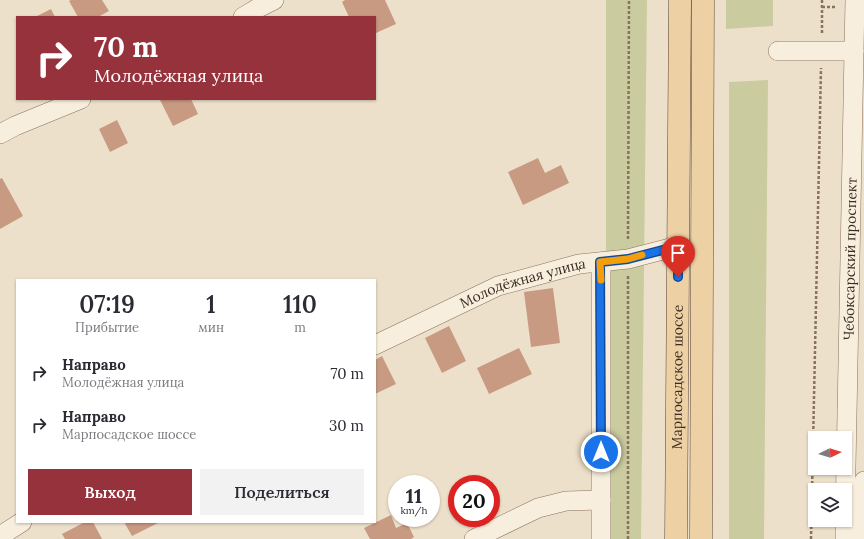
<!DOCTYPE html>
<html lang="ru">
<head>
<meta charset="utf-8">
<style>
	body { margin:0; font-family:Lora,serif; background:#f2f2f3; color:#2b2b33; height:100vh; display:flex; flex-direction:column; font-size:15px; white-space:nowrap }
	* { box-sizing:border-box; margin:0 }
	p { font-size:13px; color:#7c7c81 }
	.icon { flex:none; width:22px; height:22px; fill:none; stroke:currentColor; stroke-width:2; stroke-linecap:round; stroke-linejoin:round }
	.map { position:relative; flex:1; overflow:hidden }
	.side { position:absolute; left:16px; top:279px; width:360px; height:244px; display:flex; flex-direction:column; background:#fff; border-radius:0px; box-shadow:0 1px 3px #0004 }
	.side>* { flex:none }
	.hud { position:absolute; left:16px; top:16px; width:360px; height:84px; border-radius:0px; box-shadow:0 1px 3px #0004; background:#96323b; color:#fff; overflow:hidden }
	.needle { width:26px; rotate:85deg }
	.buttons { position:absolute; left:808px; top:431px; display:grid; gap:8px }
	.buttons a { display:grid; place-items:center; width:44px; height:44px; border-radius:0px; background:#fff; box-shadow:0 1px 3px #0004; font-size:20px }
	.speed { position:absolute; left:388px; top:475px; display:flex; gap:8px; font-size:20px; font-weight:700; text-align:center }
	.speed>* { display:grid; place-content:center; width:52px; height:52px; border-radius:50%; background:#fff; box-shadow:0 1px 3px #0004; line-height:1 }
	.speed small { font-size:10px; font-weight:400 }
	.speed .limit { border:6px solid #d22; background:#fff; color:#111 }
	.pin { position:absolute; display:grid; place-items:center; width:34px; height:34px; color:#fff; margin:-41px -17px; border-radius:50% 50% 50% 0; rotate:-45deg; box-shadow:0 0 4px #0007 }
	.pin .icon { rotate:45deg }
	.me { position:absolute; width:44px; margin:-22px; rotate:0deg; stroke-linejoin:round; filter:drop-shadow(0 0 3px #0008) }
	.turn { display:flex; align-items:center; gap:14px; height:84px; padding:0 12px; font-size:18px }
	.turn .icon { width:52px; height:52px; stroke-width:2.5 }
	.turn b { display:block; font-size:28px; line-height:34px }
	.eta { display:flex; justify-content:space-evenly; align-items:center; height:68px; text-align:center }
	.eta b { font-size:24px; font-weight:600; line-height:28px }
	.primary-button { display:flex; gap:8px; margin-top:auto; padding:8px 12px }
	.primary-button a { flex:1; height:46px; border-radius:0px; background:#96323b; color:#fff; font-size:16px; font-weight:600; line-height:46px; text-align:center }
	.primary-button a+a { background:#f2f2f3; color:#2b2b33 }
	ul { padding:0; list-style:none }
	li { display:flex; align-items:center; gap:12px; height:52px; padding:0 12px }
	li div { flex:1 }
	li b { display:block; font-size:15px }
	li em { font-style:normal }
	.map>svg:first-child { display:block }
	.green { fill:#cacb9e }
	.building { fill:#c99a82 }
	.lines { fill:none; stroke-linecap:round; stroke-linejoin:round }
	.minor-casing { stroke:#89725f; stroke-width:20 }
	.major-casing { stroke:#584133; stroke-width:23 }
	.path { stroke:#89725f; stroke-width:2.5; stroke-dasharray:3 2; stroke-linecap:butt }
	.minor { stroke:#f8eedd; stroke-width:19 }
	.major { stroke:#edd1a5; stroke-width:22 }
	.route-casing { stroke:#114b97; stroke-width:10 }
	.route { stroke:#1a73e8; stroke-width:7 }
	.slow { stroke:#f59e0b; stroke-width:7 }
	.labels { text-anchor:middle; dominant-baseline:central; stroke-width:3; stroke-linejoin:round; paint-order:stroke }
	.street-label { font-size:14px; fill:#3b2c22; stroke:#f5ebd9 }
</style>
</head>
<body>
<div class="map">
<svg width="864" height="539" viewBox="0 0 864 539">
	<rect width="100%" height="100%" fill="#ede0ca"/>
	<g class="green">
		<polygon points="606,0 647,0 641,539 606,539"/>
		<polygon points="726,0 773,0 773,26 726,29"/>
		<polygon points="768,80 764,539 729,539 729,82"/>
	</g>
	<g class="building">
		<polygon points="71,0 102,0 109,11 98,17 78,17 69,1"/>
		<polygon points="345,0 385,0 396,24 376,33 375,31 375,17 349,17 342,2"/>
		<polygon points="51,9 55,17 35,17"/>
		<polygon points="163,99 191,99 198,114 173,126 160,100"/>
		<polygon points="117,120 128,143 110,152 99,129"/>
		<polygon points="538,158 545,173 561,165 569,183 523,205 508,172"/>
		<polygon points="2,178 23,216 0,229 0,179"/>
		<polygon points="553,288 560,343 531,347 524,292"/>
		<polygon points="449,326 466,361 442,373 425,338"/>
		<polygon points="519,348 532,374 489,394 477,368"/>
		<polygon points="382,356 396,384 375,394 375,360"/>
		<polygon points="391,515 396,528 407,523 414,537 411,539 370,539 364,528"/>
		<polygon points="85,522 93,522 102,539 65,539 62,534"/>
		<polygon points="124,522 160,522 132,536"/>
	</g>
	<g class="lines">
		<defs>
			<g id="minor">
				<polyline points="243,17 258,8 274,0"/>
				<polyline points="778,51 854,51"/>
				<polyline points="0,134 15,126 81,99"/>
				<polyline points="601,262 601,539"/>
				<path id="s1" d="M375 345 498 286 579 264 628 259 678 246"/>
				<path id="s2" d="M845 518 855 0"/>
				<polyline points="0,536 22,522"/>
				<polyline points="474,539 538,508 566,501 601,500"/>
				<polyline points="845,539 845,520"/>
				<polyline points="863,539 864,481"/>
			</g>
			<g id="major">
				<path id="s3" d="M676 539 680 0"/>
				<polyline points="701,539 703,0"/>
			</g>
		</defs>
		<use href="#minor" class="minor-casing"/>
		<use href="#major" class="major-casing"/>
		<g class="path">
			<polyline points="822,7 837,7"/>
			<polyline points="822,33 822,0"/>
			<polyline points="628,239 629,0"/>
			<polyline points="812,522 827,522"/>
			<polyline points="628,539 628,276"/>
			<polyline points="811,539 821,68"/>
		</g>
		<use href="#minor" class="minor"/>
		<use href="#major" class="major"/>
	</g>
	<g class="lines">
		<defs>
			<polyline id="route" points="601,452 600,262 628,259 678,246 678,277"/>
		</defs>
		<use href="#route" class="route-casing"/>
		<use href="#route" class="route"/>
		<polyline class="slow" points="601,280 600,262 628,259 642,255"/>
	</g>
	<g class="labels">
		<g class="street-label">
			<text stroke="none"><textPath href="#s2" startOffset="259">Чебоксарский проспект</textPath></text>
			<text stroke="none"><textPath href="#s1" startOffset="161">Молодёжная улица</textPath></text>
			<text stroke="none"><textPath href="#s3" startOffset="162">Марпосадское шоссе</textPath></text>
		</g>
	</g>
</svg>
<div class="buttons">
<a><svg class="needle" viewBox="-14 -14 28 28"><path d="M0-13l5 13h-10z" fill="#e53935"/><path d="M0 13l5-13h-10z" fill="#7c7c81"/></svg></a>
<a><svg class="icon" aria-label="layers" viewBox="0 0 24 24"><path d="M12 4l9 5-9 5-9-5zM3 14l9 5 9-5"/></svg></a>
</div>
<div class="speed"><div>11<small>km/h</small></div><div class="limit">20</div></div>
<div class="pin" style="left:678px;top:277px;background:#d93025"><svg class="icon" aria-label="arrive" viewBox="0 0 24 24"><path d="M6 21V4h12l-3 4 3 4H6"/></svg></div>
<svg class="me" style="left:601px;top:452px" viewBox="-20 -20 40 40"><circle r="17" fill="#1a73e8" stroke="#fff" stroke-width="3"/><path d="M0-11L8 9 0 5-8 9z" fill="#fff"/></svg>
<div class="hud">
<div class="turn"><svg class="icon" aria-label="right" viewBox="0 0 24 24"><path d="M7 20v-9h11M14 6l5 5-5 5"/></svg><div><b>70 m</b>Молодёжная улица</div></div>
</div>
<section class="side">
<div class="eta">
<div><b>07:19</b><p>Прибытие</p></div>
<div><b>1</b><p>мин</p></div>
<div><b>110</b><p>m</p></div>
</div>
<ul>
<li><svg class="icon" aria-label="right" viewBox="0 0 24 24"><path d="M7 20v-9h11M14 6l5 5-5 5"/></svg><div><b>Направо</b><p>Молодёжная улица</p></div><em>70 m</em></li>
<li><svg class="icon" aria-label="right" viewBox="0 0 24 24"><path d="M7 20v-9h11M14 6l5 5-5 5"/></svg><div><b>Направо</b><p>Марпосадское шоссе</p></div><em>30 m</em></li>
</ul>
<div class="primary-button"><a>Выход</a><a>Поделиться</a></div>
</section>
</div>
</body>
</html>
